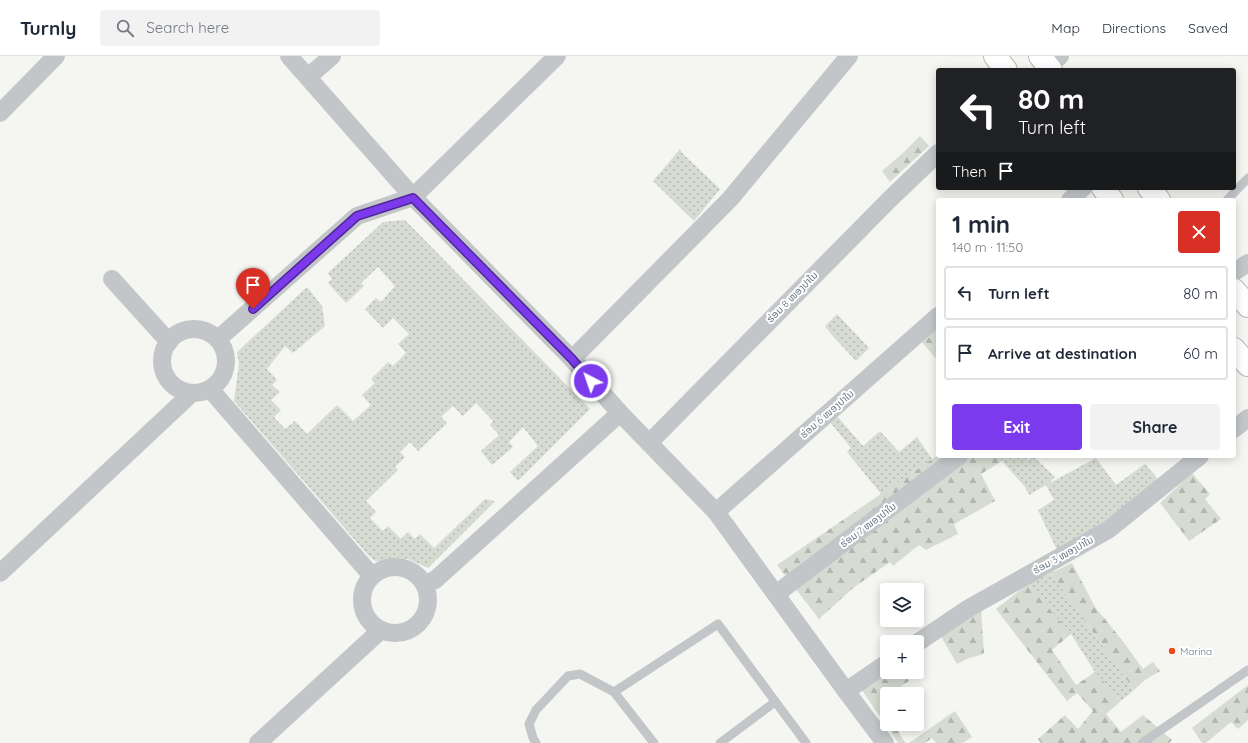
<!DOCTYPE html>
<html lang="en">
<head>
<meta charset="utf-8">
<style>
	body { margin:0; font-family:Quicksand,"Noto Sans Lao",sans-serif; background:#f2f2f3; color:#1f2937; height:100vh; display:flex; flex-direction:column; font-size:15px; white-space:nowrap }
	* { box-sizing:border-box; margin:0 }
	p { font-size:13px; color:#747a83 }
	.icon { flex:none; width:22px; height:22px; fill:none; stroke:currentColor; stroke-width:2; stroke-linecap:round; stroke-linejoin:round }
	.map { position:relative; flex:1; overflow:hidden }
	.side { position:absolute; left:936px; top:142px; width:300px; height:260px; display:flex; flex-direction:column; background:#fff; border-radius:4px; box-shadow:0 2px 10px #0003 }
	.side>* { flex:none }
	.banner { position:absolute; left:936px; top:12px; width:300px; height:122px; border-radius:4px; box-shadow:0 2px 10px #0003; background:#202124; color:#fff; overflow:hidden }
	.buttons { position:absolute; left:880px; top:527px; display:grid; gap:8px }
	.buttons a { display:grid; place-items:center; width:44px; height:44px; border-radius:4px; background:#fff; box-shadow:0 2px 10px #0003; font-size:20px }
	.pin { position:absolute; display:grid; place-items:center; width:34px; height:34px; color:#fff; margin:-41px -17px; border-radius:50% 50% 50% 0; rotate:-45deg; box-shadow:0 0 4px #0007 }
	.pin .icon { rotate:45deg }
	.me { position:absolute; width:44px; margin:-22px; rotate:319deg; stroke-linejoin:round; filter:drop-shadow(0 0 3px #0008) }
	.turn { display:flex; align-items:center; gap:14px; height:84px; padding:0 16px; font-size:18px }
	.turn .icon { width:52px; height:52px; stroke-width:2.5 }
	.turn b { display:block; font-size:28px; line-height:34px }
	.then { display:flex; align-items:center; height:38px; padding:0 16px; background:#0003; gap:8px; font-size:15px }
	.round { display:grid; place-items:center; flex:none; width:42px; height:42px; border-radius:4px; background:#f2f2f3 }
	.summary { display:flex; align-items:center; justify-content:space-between; height:68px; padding:0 16px }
	h1 { font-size:24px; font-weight:700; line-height:30px }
	.primary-button { display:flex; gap:8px; margin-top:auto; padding:8px 16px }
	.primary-button a { flex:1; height:46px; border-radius:4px; background:#7c3aed; color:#fff; font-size:16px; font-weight:700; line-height:46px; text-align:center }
	.primary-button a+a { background:#f2f2f3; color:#1f2937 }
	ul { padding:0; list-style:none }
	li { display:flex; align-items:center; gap:12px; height:54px; margin:0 8px 6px; padding:0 8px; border:2px solid #e0e1e3; border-radius:4px }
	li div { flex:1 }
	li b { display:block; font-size:15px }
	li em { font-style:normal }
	header { display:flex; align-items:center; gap:24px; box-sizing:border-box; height:56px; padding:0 20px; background:#fff; border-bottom:1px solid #e0e1e3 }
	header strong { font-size:19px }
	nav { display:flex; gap:22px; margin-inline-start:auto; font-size:14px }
	.search { width:280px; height:36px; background:#f2f2f3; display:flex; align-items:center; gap:10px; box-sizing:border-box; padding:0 14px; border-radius:4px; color:#747a83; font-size:15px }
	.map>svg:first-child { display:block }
	.green { fill:url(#green-dots) }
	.forest { fill:url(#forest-firs) }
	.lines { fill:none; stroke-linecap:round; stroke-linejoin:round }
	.trunk-casing { stroke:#b5b8bb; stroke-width:24 }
	.service { stroke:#c2c6c9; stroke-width:9 }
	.minor { stroke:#c2c6c9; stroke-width:18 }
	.trunk { stroke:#fff; stroke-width:22 }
	.route-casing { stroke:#51269a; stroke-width:10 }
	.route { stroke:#7c3aed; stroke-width:7 }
	.poi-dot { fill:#ea4c1c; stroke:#fff; stroke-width:1.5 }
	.labels { text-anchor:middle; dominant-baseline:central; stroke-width:4; stroke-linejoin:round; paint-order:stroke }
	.street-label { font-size:10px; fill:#637583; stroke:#fff }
	.poi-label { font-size:10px; fill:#637583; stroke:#fff; text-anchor:start }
</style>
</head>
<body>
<header>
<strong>Turnly</strong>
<div class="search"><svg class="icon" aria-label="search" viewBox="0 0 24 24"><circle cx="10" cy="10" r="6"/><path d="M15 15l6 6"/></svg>Search here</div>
<nav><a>Map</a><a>Directions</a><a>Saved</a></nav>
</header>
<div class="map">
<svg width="1248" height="687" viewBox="0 0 1248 687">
	<defs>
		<pattern id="green-dots" width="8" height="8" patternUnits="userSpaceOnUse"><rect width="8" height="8" fill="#d6dcd2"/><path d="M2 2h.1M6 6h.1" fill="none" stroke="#b1b7b0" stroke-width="1.8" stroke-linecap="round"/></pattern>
		<pattern id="forest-firs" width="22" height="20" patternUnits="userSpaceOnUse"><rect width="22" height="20" fill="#d6dcd2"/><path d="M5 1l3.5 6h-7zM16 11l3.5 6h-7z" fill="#b1b7b0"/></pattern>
	</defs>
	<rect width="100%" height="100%" fill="#f5f5f1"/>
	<g class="green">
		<polygon points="680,93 682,97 720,133 694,165 653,125"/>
		<polygon points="405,164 590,353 518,425 510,416 538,390 523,371 509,386 513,391 492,409 481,395 499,379 490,369 493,365 476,347 463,360 453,350 441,361 447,367 418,395 410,386 400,396 405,401 395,411 398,414 366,445 376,456 370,462 383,475 388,470 401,483 408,476 415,483 420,478 434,492 485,443 495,445 428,512 408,503 397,502 383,505 375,505 368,499 234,345 239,308 237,296 307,231 322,250 325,270 293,297 285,290 267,313 277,324 272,329 280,336 271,344 281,354 274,361 285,373 295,365 307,378 337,349 353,365 371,349 362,339 375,327 371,323 388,306 393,310 406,297 398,288 409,278 393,262 383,272 365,253 376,242 381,246 395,230 378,211 361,227 364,230 346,247 328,227 332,223 328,217 383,166"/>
		<polygon points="837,258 869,292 856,305 831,278 825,270"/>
		<polygon points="837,360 863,390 880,375 899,396 917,381 932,403 881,438 847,396 851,392 830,366"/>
		<polygon points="1000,400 1025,400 1028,404 1033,400 1055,421 1048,428 1096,402 1116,429 1145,408 1158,423 1103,467 1058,496 1038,454 1054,444 1046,429 1029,439 1025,431 1002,405"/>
		<polygon points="1051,517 1134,634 1121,645 1095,616 1071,578 1028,528"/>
	</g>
	<g class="forest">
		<polygon points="920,80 929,90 890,126 882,115 904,96"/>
		<polygon points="938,271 938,305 921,285"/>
		<polygon points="938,399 938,400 1000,400 1002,405 981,418 995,445 954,468 958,478 926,494 919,489 893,510 890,506 853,532 819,563 777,509"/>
		<polygon points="1192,417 1210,438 1205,443 1221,463 1189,485 1160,447"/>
		<polygon points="1072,507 1095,551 1122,584 1143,613 1153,606 1160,615 1145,624 1134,634 1051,517"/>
		<polygon points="1028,528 1071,578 1052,594 1076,629 1095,616 1121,645 1106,658 1121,676 1143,659 1172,684 1169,687 1041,687 1038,683 1065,659 1078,673 1093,655 1077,637 1067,645 996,553"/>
		<polygon points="981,554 984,598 969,602 957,608 940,579"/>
		<polygon points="887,596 887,616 903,616 909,625 890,638 887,638 887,640 880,645 887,656 887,668 894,668 905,687 898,687 853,621"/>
		<polygon points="1248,629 1248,664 1238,673 1231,666 1206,687 1202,687 1192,672"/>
		<polygon points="955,655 972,681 963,687 936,687 932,682 925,687 909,687"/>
	</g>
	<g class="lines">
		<defs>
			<g id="trunk">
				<polyline points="995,0 1006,14"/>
				<polyline points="1040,0 1051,14"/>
				<polyline points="1103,132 1112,144"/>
				<polyline points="1149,132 1159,144"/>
				<polyline points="1234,234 1248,250"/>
				<polyline points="1234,293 1248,309"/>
			</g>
		</defs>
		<use href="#trunk" class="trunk-casing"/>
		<g class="service">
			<polyline points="1227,144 1248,122"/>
			<polyline points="614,636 718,568 806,687"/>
			<polyline points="536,687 533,682 529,668 536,654 568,620 580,618 614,636 654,687"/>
			<polyline points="720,687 775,646"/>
			<polyline points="1142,687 1248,614"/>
		</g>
		<g class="minor">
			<polyline points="289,0 413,141 572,303 620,357 716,456 846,635 885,687"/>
			<polyline points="1048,10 1060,0"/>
			<polyline points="308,21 332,0"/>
			<polyline points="0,57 56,0"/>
			<polyline points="1070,144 1083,132"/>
			<polyline points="1234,216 1248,207"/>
			<polyline points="112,223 169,286"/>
			<circle cx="194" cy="305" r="32"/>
			<polyline points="218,283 357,160 413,141 557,0"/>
			<polyline points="572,303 730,143 849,0"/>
			<polyline points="210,333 372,520"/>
			<polyline points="1234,373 1248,362"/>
			<polyline points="649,387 889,144 938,97"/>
			<polyline points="716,456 938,260"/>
			<circle cx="395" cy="544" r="33"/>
			<polyline points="0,517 192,337"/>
			<polyline points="424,528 435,524 620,357"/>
			<polyline points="776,538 959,400"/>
			<polyline points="917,587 969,552 1108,474 1200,400"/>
			<polyline points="846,635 887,607"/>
			<polyline points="258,687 381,574"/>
		</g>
		<use href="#trunk" class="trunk"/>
	</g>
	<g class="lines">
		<defs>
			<polyline id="route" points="253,253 357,160 413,142 572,303 591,325"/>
		</defs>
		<use href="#route" class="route-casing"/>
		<use href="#route" class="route"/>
	</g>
	<circle class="poi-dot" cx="1172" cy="595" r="4"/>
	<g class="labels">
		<g class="street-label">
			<text transform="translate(792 241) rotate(-45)">ຮ່ອມ 8 ໜອງປາໃນ</text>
			<text transform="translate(827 358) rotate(-41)">ຮ່ອມ 6 ໜອງປາໃນ</text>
			<text transform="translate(868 469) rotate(-37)">ຮ່ອມ 7 ໜອງປາໃນ</text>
			<text transform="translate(1063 499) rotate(-29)">ຮ່ອມ 3 ໜອງປາໃນ</text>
		</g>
		<g class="poi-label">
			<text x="1180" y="595">Marina</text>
		</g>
	</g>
</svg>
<div class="buttons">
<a><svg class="icon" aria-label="layers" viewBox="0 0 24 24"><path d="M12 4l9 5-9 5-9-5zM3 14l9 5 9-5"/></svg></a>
<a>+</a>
<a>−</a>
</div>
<div class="pin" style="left:253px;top:253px;background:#d93025"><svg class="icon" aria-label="arrive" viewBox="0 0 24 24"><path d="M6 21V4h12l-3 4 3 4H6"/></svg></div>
<svg class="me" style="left:591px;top:325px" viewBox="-20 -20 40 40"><circle r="17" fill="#7c3aed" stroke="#fff" stroke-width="3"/><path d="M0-11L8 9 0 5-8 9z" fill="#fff"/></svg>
<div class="banner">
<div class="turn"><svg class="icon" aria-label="left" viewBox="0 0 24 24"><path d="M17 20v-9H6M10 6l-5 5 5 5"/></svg><div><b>80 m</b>Turn left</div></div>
<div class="then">Then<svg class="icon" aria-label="arrive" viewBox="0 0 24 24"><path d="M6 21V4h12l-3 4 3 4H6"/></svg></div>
</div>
<section class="side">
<div class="summary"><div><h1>1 min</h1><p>140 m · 11:50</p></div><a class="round" style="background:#d93025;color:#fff"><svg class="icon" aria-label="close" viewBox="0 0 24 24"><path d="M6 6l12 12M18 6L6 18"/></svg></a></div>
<ul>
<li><svg class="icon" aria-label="left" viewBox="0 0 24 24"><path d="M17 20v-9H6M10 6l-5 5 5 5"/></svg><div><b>Turn left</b></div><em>80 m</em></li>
<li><svg class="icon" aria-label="arrive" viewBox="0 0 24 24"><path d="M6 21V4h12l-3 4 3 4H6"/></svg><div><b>Arrive at destination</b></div><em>60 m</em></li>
</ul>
<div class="primary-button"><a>Exit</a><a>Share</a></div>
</section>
</div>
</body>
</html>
